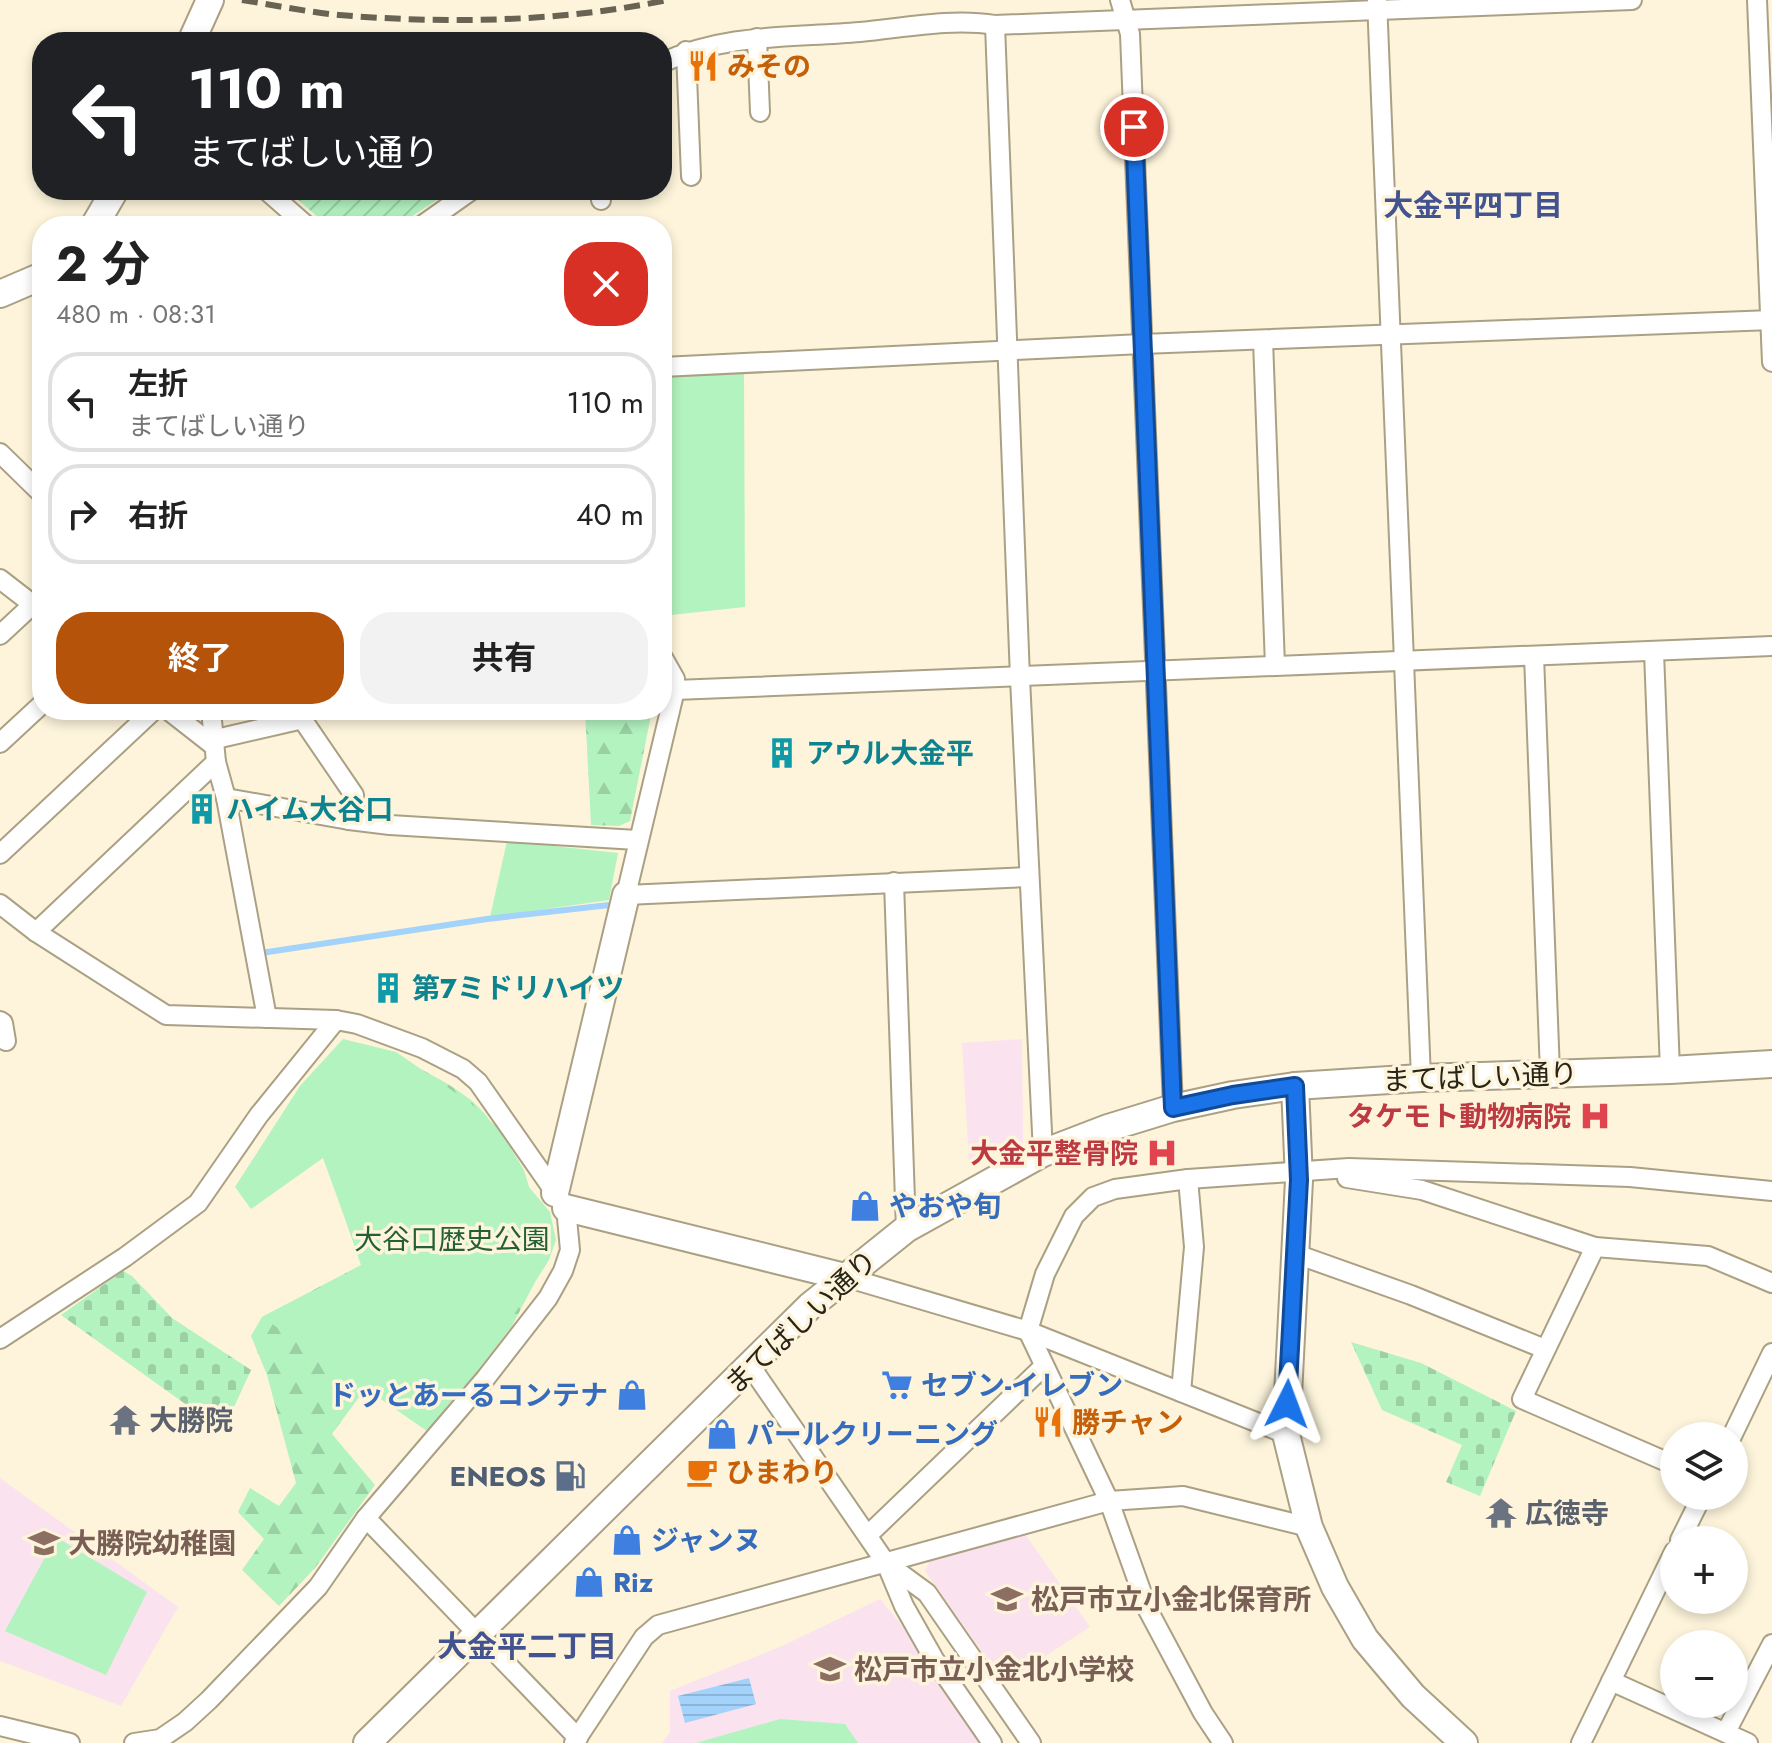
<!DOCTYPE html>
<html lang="ja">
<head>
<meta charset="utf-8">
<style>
	body { margin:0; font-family:Jost,"Noto Sans JP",sans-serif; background:#f2f2f2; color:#222; height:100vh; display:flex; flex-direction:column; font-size:30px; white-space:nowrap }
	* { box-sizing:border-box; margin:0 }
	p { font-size:26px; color:#767676 }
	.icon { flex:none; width:44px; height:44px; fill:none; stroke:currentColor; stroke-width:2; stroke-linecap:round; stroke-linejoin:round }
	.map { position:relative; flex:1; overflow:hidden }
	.sheet { position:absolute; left:32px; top:216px; width:640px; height:504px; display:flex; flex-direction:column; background:#fff; border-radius:32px; box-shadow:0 4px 12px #0003 }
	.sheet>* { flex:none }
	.guide { position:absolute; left:32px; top:32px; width:640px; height:168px; border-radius:32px; box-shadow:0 4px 12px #0003; background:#202124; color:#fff; overflow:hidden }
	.buttons { position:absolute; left:1660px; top:1422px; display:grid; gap:16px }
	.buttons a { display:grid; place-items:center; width:88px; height:88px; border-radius:50%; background:#fff; box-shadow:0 4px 12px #0003; font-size:40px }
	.pin { position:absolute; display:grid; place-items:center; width:68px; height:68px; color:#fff; margin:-34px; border:4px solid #fff; border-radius:50%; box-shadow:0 2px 8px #0007 }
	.me { position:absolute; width:88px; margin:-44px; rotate:3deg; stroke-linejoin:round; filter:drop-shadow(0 0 6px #0008) }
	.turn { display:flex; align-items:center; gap:28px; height:168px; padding:0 24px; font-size:36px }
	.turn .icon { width:104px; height:104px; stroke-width:2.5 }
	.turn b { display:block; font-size:56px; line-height:68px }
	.round { display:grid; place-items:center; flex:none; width:84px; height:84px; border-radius:32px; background:#f2f2f2 }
	.summary { display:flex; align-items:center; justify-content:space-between; height:136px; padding:0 24px }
	h1 { font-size:48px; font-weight:700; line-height:60px }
	.cta { display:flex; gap:16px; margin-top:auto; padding:16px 24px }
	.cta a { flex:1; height:92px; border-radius:32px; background:#b45309; color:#fff; font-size:32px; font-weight:700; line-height:92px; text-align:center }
	.cta a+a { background:#f2f2f2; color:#222 }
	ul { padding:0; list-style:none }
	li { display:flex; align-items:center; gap:24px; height:100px; margin:0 16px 12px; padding:0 8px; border:4px solid #e0e0e0; border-radius:32px }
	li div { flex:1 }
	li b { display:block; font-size:30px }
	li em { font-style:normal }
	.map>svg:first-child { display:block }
	.education { fill:#fae3ef }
	.forest { fill:url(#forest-firs) }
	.cemetery { fill:url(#cemetery-stones) }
	.park { fill:#b3f3c0 }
	.garden { fill:url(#garden-furrows) }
	.water { fill:url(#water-rules) }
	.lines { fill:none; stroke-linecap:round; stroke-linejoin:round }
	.stream { stroke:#a3d2fa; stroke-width:6 }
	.street-casing { stroke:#aba083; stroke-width:22 }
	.secondary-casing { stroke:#aba083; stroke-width:30 }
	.street { stroke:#fff; stroke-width:18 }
	.secondary { stroke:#fff; stroke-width:26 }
	.rail { stroke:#686353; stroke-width:6; stroke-dasharray:16 8; stroke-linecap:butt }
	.route-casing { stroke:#114b97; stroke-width:20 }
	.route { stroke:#1a73e8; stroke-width:14 }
	.labels { text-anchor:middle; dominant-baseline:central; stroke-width:7; stroke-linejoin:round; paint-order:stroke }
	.food-label { font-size:28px; font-weight:bold; fill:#c56008; stroke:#fdf4db; text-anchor:start }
	.culture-label { font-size:28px; font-weight:bold; fill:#0d838f; stroke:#fdf4db; text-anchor:start }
	.street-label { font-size:28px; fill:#282418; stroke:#fdf4db }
	.health-label { font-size:28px; font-weight:bold; fill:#be3a42; stroke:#fdf4db; text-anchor:end }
	.shop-label { font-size:28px; font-weight:bold; fill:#366cbe; stroke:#fdf4db; text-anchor:start }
	.park-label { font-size:28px; fill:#246036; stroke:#fdf4db }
	.worship-label { font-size:28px; font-weight:bold; fill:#5b616d; stroke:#fdf4db; text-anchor:start }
	.service-label { font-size:28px; font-weight:bold; fill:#4e5e75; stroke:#fdf4db; text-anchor:end }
	.education-label { font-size:28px; font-weight:bold; fill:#785e54; stroke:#fdf4db; text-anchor:start }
	.neighbourhood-label { font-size:30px; font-weight:bold; fill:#42538f; stroke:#fdf4db }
</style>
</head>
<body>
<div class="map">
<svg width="1772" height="1743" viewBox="0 0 1772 1743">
	<defs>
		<pattern id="forest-firs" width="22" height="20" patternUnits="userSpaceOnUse" patternTransform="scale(2)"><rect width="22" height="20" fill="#b3f3c0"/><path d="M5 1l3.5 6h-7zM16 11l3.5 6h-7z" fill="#9ad0a4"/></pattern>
		<pattern id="cemetery-stones" width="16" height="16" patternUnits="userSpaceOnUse" patternTransform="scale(2)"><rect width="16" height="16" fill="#b3f3c0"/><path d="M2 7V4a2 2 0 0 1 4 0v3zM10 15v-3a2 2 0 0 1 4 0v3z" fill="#9ad0a4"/></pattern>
		<pattern id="garden-furrows" width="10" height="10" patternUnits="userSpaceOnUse" patternTransform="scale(2)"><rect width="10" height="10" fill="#b3f3c0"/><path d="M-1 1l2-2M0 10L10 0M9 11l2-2" fill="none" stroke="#9ad0a4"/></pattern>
		<pattern id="water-rules" width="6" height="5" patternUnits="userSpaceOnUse" patternTransform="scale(2)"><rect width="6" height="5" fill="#a3d2fa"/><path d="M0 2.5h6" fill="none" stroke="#8cb4d6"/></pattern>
	</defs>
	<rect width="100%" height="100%" fill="#fdf4db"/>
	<g class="education">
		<polygon points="1022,1039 1023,1145 969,1162 962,1043"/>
		<polygon points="0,1478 178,1607 121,1706 0,1661"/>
		<polygon points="1025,1534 1090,1627 1004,1683 925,1571 930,1560"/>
		<polygon points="880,1599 915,1641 985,1743 662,1743 670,1732 670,1691 782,1646"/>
	</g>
	<g class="forest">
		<polygon points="585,710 652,710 630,821 619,826 591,825"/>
		<path d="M395 1056C423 1071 463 1088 484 1113 512 1146 530 1220 545 1263L512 1326 476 1373 427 1428 365 1389 332 1434 375 1485 315 1568 279 1606 242 1570 264 1539 238 1512 250 1488 279 1506 296 1483 267 1375 251 1336 262 1317 361 1265 324 1156Z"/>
	</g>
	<g class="cemetery">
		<polygon points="123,1271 132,1276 172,1318 251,1370 223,1431 61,1315"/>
		<polygon points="1351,1342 1421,1363 1516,1411 1480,1496 1446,1482 1462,1445 1382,1410"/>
	</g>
	<g class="park">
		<polygon points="744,372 745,607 662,616 662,375"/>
		<polygon points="507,841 618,853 609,900 490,917"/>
		<polygon points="343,1039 396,1052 469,1102 499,1129 524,1170 529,1187 550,1212 556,1240 549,1260 485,1360 427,1431 262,1317 362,1266 323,1158 251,1209 235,1187 300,1086"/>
		<polygon points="56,1537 147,1592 106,1675 5,1631"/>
		<polygon points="780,1719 845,1724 858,1743 696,1743"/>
	</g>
	<polygon class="garden" points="287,190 370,190 375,194 378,190 452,190 397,226 328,226"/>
	<polygon class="water" points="749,1678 756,1704 685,1723 678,1696"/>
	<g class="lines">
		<polyline class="stream" points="261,953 487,919 618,904"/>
		<defs>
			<g id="street">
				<polyline points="1120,0 1130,34 1173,1108"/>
				<polyline points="1377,0 1421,1078"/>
				<polyline points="1757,0 1772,362"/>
				<polyline points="995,25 1020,678 1043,1153"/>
				<polyline points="757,38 760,112"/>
				<polyline points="686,51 691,176"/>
				<path d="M662 63C724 33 793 38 860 32 904 28 950 18 995 25L1632 0"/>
				<polyline points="266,190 307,226"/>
				<polyline points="600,190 601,200"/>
				<polyline points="421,226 472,190"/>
				<polyline points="1263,340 1275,666"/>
				<polyline points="662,367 1142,344 1772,320"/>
				<polyline points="0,453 42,494"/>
				<polyline points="0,579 40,610"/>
				<polyline points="0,635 42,596"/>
				<polyline points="1654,652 1670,1070"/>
				<polyline points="662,656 675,679 675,690 626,895 1029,877"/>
				<polyline points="1534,656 1550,1073"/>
				<polyline points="675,690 1772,646"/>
				<polyline points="168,710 214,746"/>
				<polyline points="211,710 216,762 226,798 267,1018"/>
				<polyline points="296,710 354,795 355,807 349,820"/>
				<polyline points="216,739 303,719"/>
				<polyline points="0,743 42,704"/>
				<polyline points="226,798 349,820 390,825 637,840"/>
				<polyline points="0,854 154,710"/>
				<polyline points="894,882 906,1229"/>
				<polyline points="0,904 36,932 166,1015 336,1020 357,1024 422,1048 463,1069 478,1082 566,1208 570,1250 563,1271 548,1298 485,1379 366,1518 318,1587 209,1700 185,1722 160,1739 134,1743"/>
				<polyline points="36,932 216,762"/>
				<polyline points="0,1021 3,1023 6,1041 0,1038"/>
				<polyline points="1347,1178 1422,1190 1595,1247 1708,1256 1772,1283"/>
				<polyline points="1595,1247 1522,1399 1674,1465"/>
				<polyline points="1296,1254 1411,1295 1545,1349"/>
				<polyline points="845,1277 1028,1331 1286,1434"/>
				<polyline points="0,1339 125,1257 198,1203 259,1115 336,1020"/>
				<polyline points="751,1367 886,1563 904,1606 934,1659 992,1743"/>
				<polyline points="1181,1392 1194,1247 1188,1179"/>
				<polyline points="1732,1436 1772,1353"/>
				<polyline points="366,1518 578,1738"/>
				<polyline points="868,1535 1044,1366"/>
				<polyline points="1680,1540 1702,1496"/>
				<polyline points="886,1563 927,1593 1031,1743"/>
				<polyline points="1611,1681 1748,1743"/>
				<polyline points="0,1726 70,1743"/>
				<polyline points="1726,1732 1772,1644"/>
				<polyline points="574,1743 644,1637 658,1625 1109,1501 1183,1496 1309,1527"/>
				<polyline points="1223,1743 1203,1713 1148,1610 1109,1501 1028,1331 1045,1274 1074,1216 1093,1197 1115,1189 1188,1179 1349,1168 1630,1177 1772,1191"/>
				<polyline points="1581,1743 1674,1552"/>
			</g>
			<g id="secondary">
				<polyline points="191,42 210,0"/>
				<polyline points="94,226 115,190"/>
				<polyline points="0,294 42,276"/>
				<polyline points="1295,1086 1299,1180 1286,1434 1309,1527 1335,1587 1365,1639 1413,1696 1464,1743"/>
				<polyline points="555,1193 626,895"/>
				<polyline points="566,1208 845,1277"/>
				<polyline points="367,1743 810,1306 906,1229 1043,1153 1108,1128 1173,1108 1233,1095 1295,1086 1421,1078 1670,1070 1772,1064"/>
			</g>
		</defs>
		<use href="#street" class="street-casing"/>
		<use href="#secondary" class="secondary-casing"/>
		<use href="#street" class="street"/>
		<use href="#secondary" class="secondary"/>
		<path class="rail" d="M242 0C274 5 307 12 339 15 448 24 561 22 668 0"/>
	</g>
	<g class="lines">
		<defs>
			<polyline id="route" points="1134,127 1173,1108 1233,1095 1295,1086 1299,1180 1287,1404"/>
		</defs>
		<use href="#route" class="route-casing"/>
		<use href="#route" class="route"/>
	</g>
	<defs>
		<symbol id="restaurant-bare" viewBox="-9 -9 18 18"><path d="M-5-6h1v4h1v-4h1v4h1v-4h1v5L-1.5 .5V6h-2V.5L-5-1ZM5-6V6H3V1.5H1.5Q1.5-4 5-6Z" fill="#e8710a" stroke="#fdf4db" stroke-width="2.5" paint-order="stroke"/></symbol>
		<symbol id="building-bare" viewBox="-9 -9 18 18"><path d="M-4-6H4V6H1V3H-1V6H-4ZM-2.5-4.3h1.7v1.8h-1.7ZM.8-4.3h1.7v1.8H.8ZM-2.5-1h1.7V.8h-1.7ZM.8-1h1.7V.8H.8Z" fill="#0f9aa8" stroke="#fdf4db" stroke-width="2.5" paint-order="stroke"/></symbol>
		<symbol id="hospital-bare" viewBox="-9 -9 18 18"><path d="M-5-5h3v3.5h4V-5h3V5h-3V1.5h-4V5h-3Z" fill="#e0444e" stroke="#fdf4db" stroke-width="2.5" paint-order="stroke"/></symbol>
		<symbol id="shop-bare" viewBox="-9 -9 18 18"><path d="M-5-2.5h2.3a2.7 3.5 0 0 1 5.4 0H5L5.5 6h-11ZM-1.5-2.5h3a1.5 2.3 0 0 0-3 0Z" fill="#3f7fe0" stroke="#fdf4db" stroke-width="2.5" paint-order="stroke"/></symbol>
		<symbol id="supermarket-bare" viewBox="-9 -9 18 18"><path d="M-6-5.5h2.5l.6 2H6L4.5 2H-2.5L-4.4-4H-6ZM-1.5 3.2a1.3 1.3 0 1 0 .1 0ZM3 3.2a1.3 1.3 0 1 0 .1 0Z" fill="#3f7fe0" stroke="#fdf4db" stroke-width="2.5" paint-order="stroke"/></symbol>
		<symbol id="temple-bare" viewBox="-9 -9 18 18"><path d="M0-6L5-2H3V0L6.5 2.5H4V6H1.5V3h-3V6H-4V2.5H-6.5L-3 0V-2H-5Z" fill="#6b7280" stroke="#fdf4db" stroke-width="2.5" paint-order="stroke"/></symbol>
		<symbol id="cafe-bare" viewBox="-9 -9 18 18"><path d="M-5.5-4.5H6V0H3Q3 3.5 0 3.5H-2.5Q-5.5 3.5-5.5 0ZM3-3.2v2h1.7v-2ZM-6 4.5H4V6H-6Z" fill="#e8710a" stroke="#fdf4db" stroke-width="2.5" paint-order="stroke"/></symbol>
		<symbol id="fuel-bare" viewBox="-9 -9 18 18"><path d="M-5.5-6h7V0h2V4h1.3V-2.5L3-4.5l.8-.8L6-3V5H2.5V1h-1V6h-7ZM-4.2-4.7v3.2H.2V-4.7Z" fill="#5c6f8a" stroke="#fdf4db" stroke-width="2.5" paint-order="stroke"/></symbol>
		<symbol id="school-bare" viewBox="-9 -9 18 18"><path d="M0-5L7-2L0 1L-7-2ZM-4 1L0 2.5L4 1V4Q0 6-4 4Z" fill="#8d6e63" stroke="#fdf4db" stroke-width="2.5" paint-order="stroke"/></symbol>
	</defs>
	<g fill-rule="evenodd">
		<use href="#restaurant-bare" x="681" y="44" width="44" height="44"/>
		<use href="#building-bare" x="760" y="731" width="44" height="44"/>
		<use href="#building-bare" x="180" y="787" width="44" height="44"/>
		<use href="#building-bare" x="366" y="966" width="44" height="44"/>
		<use href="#hospital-bare" x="1573" y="1094" width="44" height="44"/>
		<use href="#hospital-bare" x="1140" y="1131" width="44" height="44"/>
		<use href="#shop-bare" x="843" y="1184" width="44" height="44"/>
		<use href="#supermarket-bare" x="875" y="1363" width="44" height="44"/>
		<use href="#shop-bare" x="610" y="1373" width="44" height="44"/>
		<use href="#temple-bare" x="103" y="1398" width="44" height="44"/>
		<use href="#restaurant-bare" x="1026" y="1400" width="44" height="44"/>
		<use href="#shop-bare" x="700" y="1412" width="44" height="44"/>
		<use href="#cafe-bare" x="680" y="1450" width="44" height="44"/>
		<use href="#fuel-bare" x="548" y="1454" width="44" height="44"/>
		<use href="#temple-bare" x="1479" y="1491" width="44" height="44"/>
		<use href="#shop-bare" x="605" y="1518" width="44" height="44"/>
		<use href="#school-bare" x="22" y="1521" width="44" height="44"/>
		<use href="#shop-bare" x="567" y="1560" width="44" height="44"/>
		<use href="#school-bare" x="985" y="1577" width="44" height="44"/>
		<use href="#school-bare" x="808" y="1647" width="44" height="44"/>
	</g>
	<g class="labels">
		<g class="food-label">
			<text x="727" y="66">みその</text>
			<text x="1072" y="1422">勝チャン</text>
			<text x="726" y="1472">ひまわり</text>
		</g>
		<g class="culture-label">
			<text x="806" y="753">アウル大金平</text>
			<text x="226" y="809">ハイム大谷口</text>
			<text x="412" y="988">第7ミドリハイツ</text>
		</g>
		<g class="street-label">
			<text transform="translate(1480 1077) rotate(-2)">まてばしい通り</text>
			<text transform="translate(801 1322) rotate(-43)">まてばしい通り</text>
		</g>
		<g class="health-label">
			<text x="1571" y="1116">タケモト動物病院</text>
			<text x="1138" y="1153">大金平整骨院</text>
		</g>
		<g class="shop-label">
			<text x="889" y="1206">やおや旬</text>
			<text x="921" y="1385">セブン-イレブン</text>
			<text x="608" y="1395" text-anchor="end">ドッとあーるコンテナ</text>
			<text x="746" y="1434">パールクリーニング</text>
			<text x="651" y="1540">ジャンヌ</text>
			<text x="613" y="1582">Riz</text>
		</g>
		<g class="park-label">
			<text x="452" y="1239">大谷口歴史公園</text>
		</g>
		<g class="worship-label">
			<text x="149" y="1420">大勝院</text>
			<text x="1525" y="1513">広徳寺</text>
		</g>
		<g class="service-label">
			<text x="546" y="1476">ENEOS</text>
		</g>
		<g class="education-label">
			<text x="68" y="1543">大勝院幼稚園</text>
			<text x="1031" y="1599">松戸市立小金北保育所</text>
			<text x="854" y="1669">松戸市立小金北小学校</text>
		</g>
		<g class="neighbourhood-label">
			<text x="1473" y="205">大金平四丁目</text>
			<text x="527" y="1646">大金平二丁目</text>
		</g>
	</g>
</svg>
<div class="buttons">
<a><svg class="icon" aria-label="layers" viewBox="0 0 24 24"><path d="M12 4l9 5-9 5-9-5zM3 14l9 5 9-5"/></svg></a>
<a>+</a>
<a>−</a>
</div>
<div class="pin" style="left:1134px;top:127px;background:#d93025"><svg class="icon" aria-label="arrive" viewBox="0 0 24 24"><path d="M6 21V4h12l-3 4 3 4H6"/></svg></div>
<svg class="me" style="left:1287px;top:1404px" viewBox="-20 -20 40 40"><path d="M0-17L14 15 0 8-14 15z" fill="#1a73e8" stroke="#fff" stroke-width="4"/></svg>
<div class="guide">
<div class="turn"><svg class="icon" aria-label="left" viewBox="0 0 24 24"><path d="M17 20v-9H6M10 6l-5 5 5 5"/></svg><div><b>110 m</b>まてばしい通り</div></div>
</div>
<section class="sheet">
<div class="summary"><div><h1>2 分</h1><p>480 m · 08:31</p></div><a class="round" style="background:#d93025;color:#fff"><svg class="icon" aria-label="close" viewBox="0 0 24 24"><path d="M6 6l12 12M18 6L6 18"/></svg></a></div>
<ul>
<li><svg class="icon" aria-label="left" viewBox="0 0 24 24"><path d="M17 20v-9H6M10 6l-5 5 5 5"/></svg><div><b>左折</b><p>まてばしい通り</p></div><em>110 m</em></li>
<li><svg class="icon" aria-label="right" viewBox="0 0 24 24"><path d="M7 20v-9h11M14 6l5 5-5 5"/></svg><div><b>右折</b></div><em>40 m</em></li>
</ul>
<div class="cta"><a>終了</a><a>共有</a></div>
</section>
</div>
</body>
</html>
